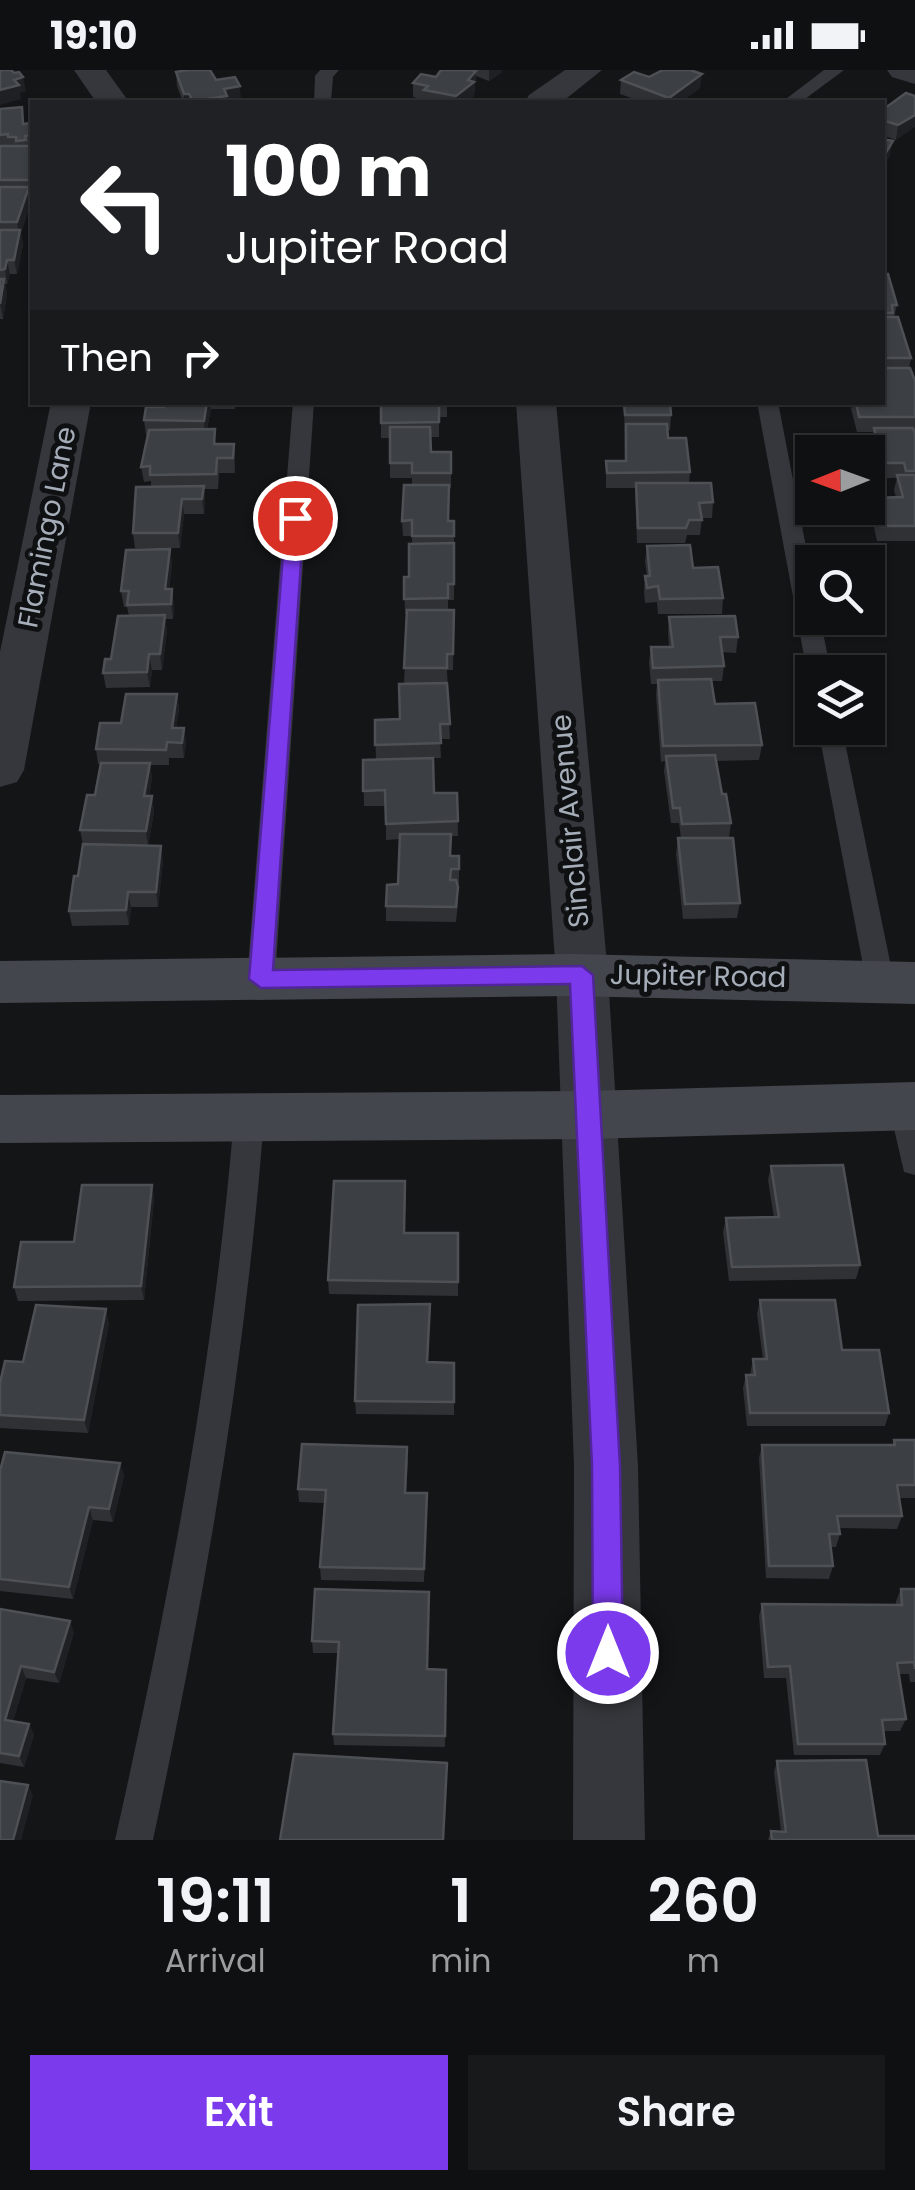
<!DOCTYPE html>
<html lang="en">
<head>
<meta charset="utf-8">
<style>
	body { margin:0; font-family:Poppins,sans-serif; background:#18191a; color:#f1f3f6; height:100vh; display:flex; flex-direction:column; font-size:38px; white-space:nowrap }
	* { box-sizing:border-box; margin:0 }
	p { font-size:32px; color:#9b9d9f }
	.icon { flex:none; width:55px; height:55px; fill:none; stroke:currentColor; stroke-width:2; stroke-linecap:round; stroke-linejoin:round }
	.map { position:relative; height:1770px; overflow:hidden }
	.drawer { display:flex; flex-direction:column; background:#0f1011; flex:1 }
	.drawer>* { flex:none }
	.banner { position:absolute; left:30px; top:30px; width:855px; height:305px; border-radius:0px; box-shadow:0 2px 8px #0004,0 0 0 2px #2f3031; background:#202124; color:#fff; overflow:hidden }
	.needle { width:65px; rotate:269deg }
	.tools { position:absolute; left:795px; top:365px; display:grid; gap:20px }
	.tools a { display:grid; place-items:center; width:90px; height:90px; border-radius:0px; background:#0f1011; box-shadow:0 2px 8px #0004,0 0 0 2px #2f3031; font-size:50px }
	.pin { position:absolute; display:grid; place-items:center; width:85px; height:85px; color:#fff; margin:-42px; border:5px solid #fff; border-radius:50%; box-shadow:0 2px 10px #0007 }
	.me { position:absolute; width:110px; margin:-55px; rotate:0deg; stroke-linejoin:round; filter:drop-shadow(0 0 8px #0008) }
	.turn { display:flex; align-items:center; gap:35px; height:210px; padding:0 30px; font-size:45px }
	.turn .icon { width:130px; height:130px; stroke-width:2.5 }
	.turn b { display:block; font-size:70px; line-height:85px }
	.then { display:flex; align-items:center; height:95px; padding:0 30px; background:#0003; gap:20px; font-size:38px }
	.eta { display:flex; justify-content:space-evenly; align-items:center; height:170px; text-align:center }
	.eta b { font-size:60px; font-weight:600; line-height:70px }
	.cta { display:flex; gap:20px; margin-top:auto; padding:20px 30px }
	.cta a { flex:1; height:115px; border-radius:0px; background:#7c3aed; color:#fff; font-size:40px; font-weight:600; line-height:115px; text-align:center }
	.cta a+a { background:#18191a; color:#f1f3f6 }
	.status { display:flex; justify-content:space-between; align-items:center; height:70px; padding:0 50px; background:#0f1011; direction:ltr }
	.status svg { height:28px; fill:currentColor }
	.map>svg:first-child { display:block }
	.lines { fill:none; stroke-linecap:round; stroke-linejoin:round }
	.lane { fill:#35373c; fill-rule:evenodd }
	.street { fill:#35373c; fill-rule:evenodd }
	.secondary { fill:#43464c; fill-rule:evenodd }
	.wall { fill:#303135 }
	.shaded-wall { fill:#1f2023 }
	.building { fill:#3c3f43; stroke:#4d5055; stroke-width:2.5 }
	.route { fill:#7c3aed; stroke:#51269a; stroke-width:2.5 }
	.labels { text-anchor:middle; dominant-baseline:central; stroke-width:10; stroke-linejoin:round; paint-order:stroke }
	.street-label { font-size:28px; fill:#a5adb8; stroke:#0f1012 }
</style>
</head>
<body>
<div class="status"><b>19:10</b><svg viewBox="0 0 49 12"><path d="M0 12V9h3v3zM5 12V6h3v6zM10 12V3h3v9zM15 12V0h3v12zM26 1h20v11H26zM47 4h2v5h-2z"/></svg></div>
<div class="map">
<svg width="915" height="1770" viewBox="0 0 915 1770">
	<rect width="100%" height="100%" fill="#141517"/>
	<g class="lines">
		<g class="lane">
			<polygon points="320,0 339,0 333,7 331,32 314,32 315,6"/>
			<polygon points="824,0 844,0 801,32 782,32"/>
			<polygon points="293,332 314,332 275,909 271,916 261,920 251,916 247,909"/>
			<polygon points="757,332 778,332 812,508 812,548 820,548 831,602 812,602 812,608 807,602"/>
			<polygon points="818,658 842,658 894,911 890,919 880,922 870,919 866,911"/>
			<polygon points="904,1025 915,1030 915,1105 904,1102 889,1037 894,1029"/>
			<path d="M249 1035 259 1039 264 1047C246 1291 204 1530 153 1770H115C169 1531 214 1292 234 1047L239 1039Z"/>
		</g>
		<g class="street">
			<polygon points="74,0 106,0 129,32 96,32"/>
			<polygon points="565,0 602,0 562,32 525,32 529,25"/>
			<polygon points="887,0 915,0 915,14 892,7"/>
			<polygon points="51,332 91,332 24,700 17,712 0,717 0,582"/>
			<polygon points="516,332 556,332 608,905 638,1396 645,1770 573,1770 574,1396 556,905"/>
		</g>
		<g class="secondary">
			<polygon points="572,884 915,892 915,934 572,926 0,933 0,891"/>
			<polygon points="915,1012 915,1060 587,1069 0,1073 0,1025 587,1021"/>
		</g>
	</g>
	<g class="wall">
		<polygon points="441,0 502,0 502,2 489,11 476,6 474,26 465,32 425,32 425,30 413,27 413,13 436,7"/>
		<polygon points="176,2 216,10 241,30 228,32 183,32 177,16"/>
		<polygon points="649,7 700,18 681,32 642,32 620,24 621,10"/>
		<polygon points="906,23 896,70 882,65 882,36 888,36"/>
		<polygon points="0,39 24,54 32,53 32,125 30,125 31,132 21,163 23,175 17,204 10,204 7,214 5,214 7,224 3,249 0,249"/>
		<polygon points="882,204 897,235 894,247 911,288 909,298 915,311 915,471 877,471 871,443 874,428 896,427 894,420 897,408 879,408 871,373 873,362 857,362 851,339 853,332 882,332"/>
		<polygon points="164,332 236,332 235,339 211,339 207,359 217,374 234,374 235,403 219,403 218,419 204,419 205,431 204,444 184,444 180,478 135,478 133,463 151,417 151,411 144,412 141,397 148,365 146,365 144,350 164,337"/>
		<polygon points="381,332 447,332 447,347 439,347 439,367 431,367 431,382 451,382 451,418 449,418 448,451 454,451 454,530 448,530 448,540 454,540 453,600 447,600 450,669 440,669 441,688 433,688 434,723 457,723 458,766 451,766 451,786 459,786 459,814 458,814 458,832 456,852 386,851 386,836 398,814 400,769 386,770 386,736 364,736 363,690 376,690 375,650 400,649 404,614 407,544 405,544 404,507 409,507 412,474 412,466 403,466 402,451 412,415 412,408 390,408 390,368 381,368"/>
		<polygon points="619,332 670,332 671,345 670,360 667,360 668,368 690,402 689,413 713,432 712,448 702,448 700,465 687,465 685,473 637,473 635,418 606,418 606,391 625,391 624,336 620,335"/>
		<polygon points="647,476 693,498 723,528 722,544 658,544 657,532 645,533 644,521 645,506 647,506 645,491"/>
		<polygon points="170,479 172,494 169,519 174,534 173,549 165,549 167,561 162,600 152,600 150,617 106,618 103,603 111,589 129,546 127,537 124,537 121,521"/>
		<polygon points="669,547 738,567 736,583 722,582 724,596 722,611 712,611 715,634 762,675 759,690 716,691 722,724 731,753 729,768 740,833 737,848 683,849 676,784 678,768 681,768 679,753 671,753 664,701 665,691 661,692 656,625 657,614 651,614 649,592 651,577 669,577 668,562"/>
		<polygon points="177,624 179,639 176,658 184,658 186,674 184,688 169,688 169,695 150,695 152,708 149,726 152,726 154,742 148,776 163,791 158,837 131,837 129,855 72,856 69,841 78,806 83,775 80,760 95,725 100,694 98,694 96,679 121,653"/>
		<polygon points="771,1096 860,1195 856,1209 729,1211 723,1162 726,1148 774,1148 768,1110"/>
		<polygon points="152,1115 154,1129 144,1230 18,1231 14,1217"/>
		<polygon points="406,1126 404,1163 458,1163 458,1226 329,1224 328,1210"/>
		<polygon points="760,1230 842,1280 889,1343 885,1356 747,1356 743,1318 746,1305 750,1305 753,1289 763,1289 757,1244"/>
		<polygon points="430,1234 428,1292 454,1293 454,1345 356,1344 355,1331"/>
		<polygon points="109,1253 88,1363 0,1358 0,1313 23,1292"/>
		<polygon points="894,1370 915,1370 915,1428 899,1428 902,1446 897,1459 839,1458 840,1464 836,1477 831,1477 833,1496 829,1509 766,1508 759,1388 762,1375 892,1375"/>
		<polygon points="408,1390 406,1423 427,1423 424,1512 321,1510 320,1497 325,1433 299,1432 298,1419"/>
		<polygon points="120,1393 124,1406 113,1452 93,1450 73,1529 0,1521 0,1401"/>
		<polygon points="315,1519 428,1599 446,1600 445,1677 334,1675 333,1664 338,1583 313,1583 312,1571"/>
		<polygon points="901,1519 915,1519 915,1612 910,1612 909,1604 899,1604 906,1649 900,1661 883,1661 885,1674 880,1685 794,1685 786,1608 764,1608 759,1546 762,1534 896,1535 896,1531"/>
		<polygon points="0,1539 74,1562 59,1613 26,1608 13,1651 29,1654 34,1665 24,1697 0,1693"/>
		<polygon points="777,1691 878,1766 915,1770 768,1770 771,1761 781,1761 774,1702"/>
	</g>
	<g class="shaded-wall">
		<polygon points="489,0 502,0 502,2 489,11"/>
		<polygon points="476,1 474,26 465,32 456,32 456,26"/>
		<polygon points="702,4 700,18 681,32 669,32 669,28"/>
		<polygon points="23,7 26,21 20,23 21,29 0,35 0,20 14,10"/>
		<polygon points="240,16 241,30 228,32 193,32 193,31 224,19"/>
		<polygon points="184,24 189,24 190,32 184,32"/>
		<polygon points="915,45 915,57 896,70 898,55"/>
		<polygon points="893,71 890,86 882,99 882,89"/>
		<polygon points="29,117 31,132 21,163 23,175 17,204 14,190 19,165 17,152"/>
		<polygon points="7,190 10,204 7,214 5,199"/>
		<polygon points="4,209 7,224 3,249 0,234"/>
		<polygon points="207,332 210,332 211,339 205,366 204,351"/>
		<polygon points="204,416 205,431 204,444 202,429"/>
		<polygon points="182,429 184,444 180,478 178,463"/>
		<polygon points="170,479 172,494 167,534 165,519"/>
		<polygon points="172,519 174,534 173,549 171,534"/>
		<polygon points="165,545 167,561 162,600 160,584"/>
		<polygon points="149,584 152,600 150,617 147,602"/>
		<polygon points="177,624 179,639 174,673 172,658"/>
		<polygon points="184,658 186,674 184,688 182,673"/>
		<polygon points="150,693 152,708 147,741 144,726"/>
		<polygon points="152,726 154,742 148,776 146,761"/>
		<polygon points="161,776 163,791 158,837 156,822"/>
		<polygon points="128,822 131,837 129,855 126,840"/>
		<polygon points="152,1115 154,1129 144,1230 141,1216"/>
		<polygon points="106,1239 109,1253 88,1363 84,1350"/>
		<polygon points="120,1393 124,1406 113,1452 109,1439"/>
		<polygon points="89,1437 93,1450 73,1529 69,1517"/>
		<polygon points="70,1551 74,1562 59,1613 54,1602"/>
		<polygon points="21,1596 26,1608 10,1661 5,1650"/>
		<polygon points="29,1654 34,1665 24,1697 19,1686"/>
		<polygon points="28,1715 33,1726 21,1770 13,1770"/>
	</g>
	<g class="building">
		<polygon points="0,0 11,0 14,3 19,2 23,7 14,10 19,15 0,20"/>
		<polygon points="187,0 210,0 216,10 235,7 240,16 224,19 227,26 193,31 189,24 184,24 176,2"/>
		<polygon points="441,0 470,0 476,1 468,10 474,12 456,26 424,20 428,16 413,13 421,4 436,7"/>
		<polygon points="663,0 690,0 702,4 669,28 621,10 634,2 649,7"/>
		<polygon points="906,23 915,26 915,45 898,55 882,50 882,36 888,36"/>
		<polygon points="22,37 23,54 32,53 32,65 25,66 26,70 16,71 16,67 8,67 8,64 0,65 0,39"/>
		<polygon points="882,69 893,71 882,89"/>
		<polygon points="0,76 32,76 30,94 32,94 32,110 0,110"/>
		<polygon points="0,117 29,117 17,152 0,152"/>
		<polygon points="0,160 20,160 14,190 7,190 5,199 0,200"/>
		<polygon points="882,204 888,204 897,235 892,235 893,243 882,243"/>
		<polygon points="0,209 4,209 0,234"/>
		<polygon points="882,247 898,247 911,288 882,288"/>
		<polygon points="882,298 910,298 915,311 915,347 859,347 856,332 882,332"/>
		<polygon points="164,332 207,332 204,351 144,350 146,337 164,337"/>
		<polygon points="381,332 439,332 439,352 381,353"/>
		<polygon points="630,332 670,332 671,345 625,345 624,333"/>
		<polygon points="626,354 667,354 668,368 686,368 690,402 607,403 606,391 626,391"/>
		<polygon points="390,357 430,357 431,382 451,382 451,403 412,403 412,393 390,393"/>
		<polygon points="874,358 913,358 915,364 915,401 906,401 904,393 882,393"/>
		<polygon points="215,359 214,374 234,374 233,388 217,388 216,404 150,405 150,396 141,397 149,360"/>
		<polygon points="897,405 915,405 915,456 880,456 874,428 903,427"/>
		<polygon points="636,413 711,413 713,432 699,433 702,450 689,450 686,458 638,458"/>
		<polygon points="404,415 449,415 448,451 454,451 454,466 412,466 412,450 402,451"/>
		<polygon points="204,416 202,429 182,429 178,463 133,463 136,417"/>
		<polygon points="454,473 454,514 448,514 448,528 404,529 404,507 409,507 409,474"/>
		<polygon points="690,475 693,498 718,497 723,528 660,529 658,516 647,518 645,506 650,506 647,476"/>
		<polygon points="170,479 165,519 172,519 171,534 127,535 129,521 121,521 126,480"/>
		<polygon points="407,540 454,540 453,584 447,584 447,598 404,598"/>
		<polygon points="165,545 160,584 149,584 147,602 103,603 105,589 111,589 118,546"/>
		<polygon points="735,546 738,567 720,567 724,596 653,598 651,577 673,577 669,547"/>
		<polygon points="711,609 715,634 755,633 762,675 663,676 658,610"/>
		<polygon points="447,613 450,654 440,654 441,673 375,675 375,650 400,649 399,614"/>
		<polygon points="126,624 177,624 172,658 184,658 182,673 167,672 166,680 96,679 100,653 121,653"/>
		<polygon points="715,685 722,724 726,724 731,753 682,754 680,738 673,738 666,686"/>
		<polygon points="433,688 434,723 457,723 458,751 386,754 385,720 363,721 363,690"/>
		<polygon points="101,693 150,693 144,726 152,726 146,761 80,760 87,725 95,725"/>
		<polygon points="400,764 451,764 450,786 459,786 459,799 451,799 450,810 456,810 458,817 456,837 386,836 387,815 398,814"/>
		<polygon points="678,768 733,768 740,833 685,834"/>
		<polygon points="83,774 161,776 156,822 128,822 126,840 69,841 74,806 78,806"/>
		<polygon points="843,1095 860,1195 732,1197 726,1148 779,1147 771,1096"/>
		<polygon points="334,1111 405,1111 404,1163 458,1163 458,1212 328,1210"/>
		<polygon points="82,1115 152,1115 141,1216 14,1217 21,1172 74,1172"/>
		<polygon points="760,1230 835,1230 842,1280 879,1280 889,1343 750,1343 746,1305 755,1305 753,1289 767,1289"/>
		<polygon points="430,1234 427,1292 454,1293 454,1332 355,1331 358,1235"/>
		<polygon points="36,1235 106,1239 84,1350 0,1345 0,1313 5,1291 23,1292"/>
		<polygon points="894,1370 915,1370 915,1415 897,1415 902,1446 837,1446 840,1464 829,1464 833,1496 769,1496 762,1375 895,1375"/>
		<polygon points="302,1374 407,1377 405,1423 427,1423 424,1499 320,1497 326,1420 298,1419"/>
		<polygon points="5,1382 120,1393 109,1439 89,1437 69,1517 0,1509 0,1401"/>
		<polygon points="315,1519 429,1522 427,1599 446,1600 445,1666 333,1664 339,1572 312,1571"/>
		<polygon points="901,1519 915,1519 915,1599 914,1592 897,1593 906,1649 882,1650 885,1674 798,1674 790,1596 768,1597 762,1534 902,1535"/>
		<polygon points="0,1539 70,1551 54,1602 21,1596 5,1650 29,1654 19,1686 0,1683"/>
		<polygon points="294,1684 447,1693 443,1770 280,1770"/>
		<polygon points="866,1690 878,1766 915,1766 915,1770 772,1770 771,1761 786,1762 777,1691"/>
		<polygon points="0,1711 28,1715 13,1770 0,1770"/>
	</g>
	<polygon class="route" points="295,442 304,448 273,900 582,896 593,905 620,1396 623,1583 618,1594 608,1598 597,1594 593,1583 592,1396 570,914 261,918 249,909 286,448"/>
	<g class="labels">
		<g class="street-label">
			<text transform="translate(47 457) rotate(-79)">Flamingo Lane</text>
			<text transform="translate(570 751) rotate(-95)">Sinclair Avenue</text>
			<text transform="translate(698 906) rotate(1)">Jupiter Road</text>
		</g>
	</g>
</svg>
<div class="tools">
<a><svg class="needle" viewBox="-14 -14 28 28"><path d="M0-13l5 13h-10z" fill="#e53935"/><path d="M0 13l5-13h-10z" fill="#9b9d9f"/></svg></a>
<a><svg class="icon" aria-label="search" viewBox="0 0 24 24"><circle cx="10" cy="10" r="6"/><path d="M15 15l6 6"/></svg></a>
<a><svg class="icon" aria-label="layers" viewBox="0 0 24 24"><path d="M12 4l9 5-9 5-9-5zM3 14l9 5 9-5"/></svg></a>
</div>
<div class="pin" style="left:295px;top:448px;background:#d93025"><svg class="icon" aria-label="arrive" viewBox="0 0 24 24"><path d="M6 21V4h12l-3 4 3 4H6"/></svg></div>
<svg class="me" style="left:608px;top:1583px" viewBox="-20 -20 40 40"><circle r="17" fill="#7c3aed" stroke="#fff" stroke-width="3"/><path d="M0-11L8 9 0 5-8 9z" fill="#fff"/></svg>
<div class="banner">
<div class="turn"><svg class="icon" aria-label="left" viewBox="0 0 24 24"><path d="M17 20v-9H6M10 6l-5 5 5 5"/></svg><div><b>100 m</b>Jupiter Road</div></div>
<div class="then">Then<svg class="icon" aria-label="right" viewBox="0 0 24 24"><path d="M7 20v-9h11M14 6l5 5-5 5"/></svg></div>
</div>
</div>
<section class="drawer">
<div class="eta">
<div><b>19:11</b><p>Arrival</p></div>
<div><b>1</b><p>min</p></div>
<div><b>260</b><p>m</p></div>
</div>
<div class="cta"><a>Exit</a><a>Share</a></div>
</section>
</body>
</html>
